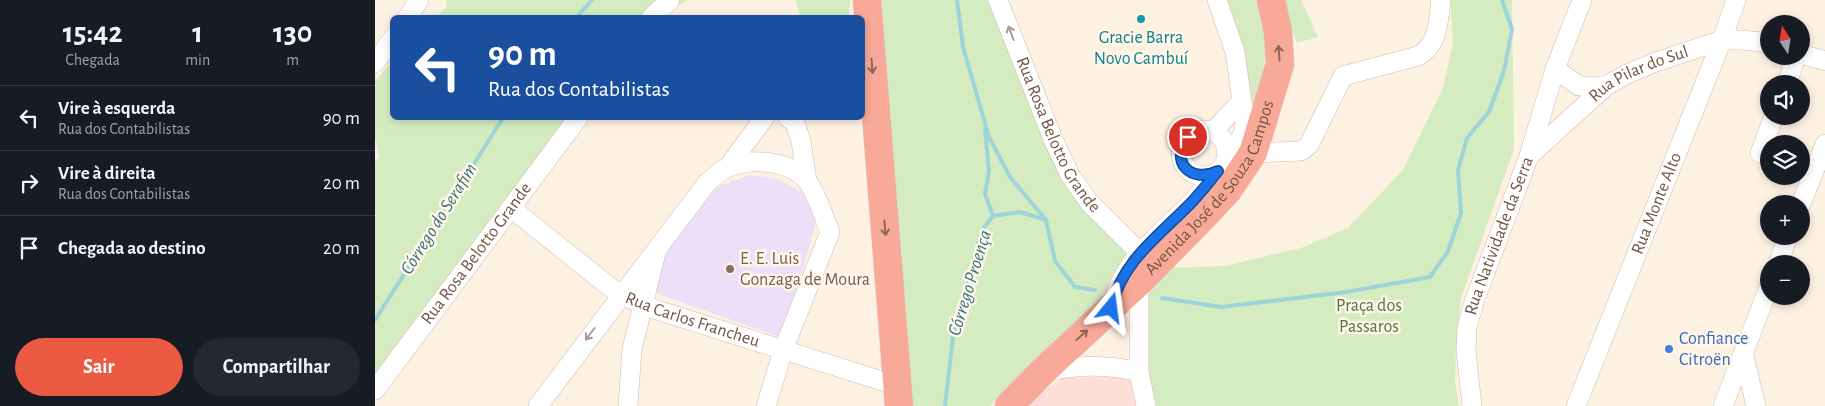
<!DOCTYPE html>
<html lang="pt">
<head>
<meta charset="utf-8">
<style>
	body { margin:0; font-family:"Alegreya Sans",sans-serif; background:#242831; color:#f1f3f6; height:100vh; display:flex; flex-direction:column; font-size:19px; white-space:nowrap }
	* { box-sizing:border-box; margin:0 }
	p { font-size:16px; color:#9ea1a6 }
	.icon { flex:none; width:28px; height:28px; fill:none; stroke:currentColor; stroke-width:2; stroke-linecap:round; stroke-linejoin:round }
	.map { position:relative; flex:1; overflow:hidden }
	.details { display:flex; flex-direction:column; background:#171b24; width:375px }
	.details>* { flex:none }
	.top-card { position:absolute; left:15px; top:15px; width:475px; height:105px; border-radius:8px; box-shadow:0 2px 8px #0003; background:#1a4fa0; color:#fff; overflow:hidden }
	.needle { width:32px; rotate:348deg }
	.tools { position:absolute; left:1385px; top:15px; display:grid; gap:10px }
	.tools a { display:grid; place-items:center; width:50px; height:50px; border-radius:50%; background:#171b24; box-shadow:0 2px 8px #0003; font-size:25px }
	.pin { position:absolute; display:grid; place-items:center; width:42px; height:42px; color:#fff; margin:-21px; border:2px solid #fff; border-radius:50%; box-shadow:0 1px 5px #0007 }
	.me { position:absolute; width:55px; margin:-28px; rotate:16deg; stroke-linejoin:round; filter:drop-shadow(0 0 4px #0008) }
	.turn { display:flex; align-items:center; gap:18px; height:105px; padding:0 15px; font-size:22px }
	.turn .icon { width:65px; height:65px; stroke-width:2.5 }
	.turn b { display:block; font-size:35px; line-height:42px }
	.eta { display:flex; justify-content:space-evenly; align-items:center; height:85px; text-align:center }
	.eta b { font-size:30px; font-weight:700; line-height:35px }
	.action { display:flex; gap:10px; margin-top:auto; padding:10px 15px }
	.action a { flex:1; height:58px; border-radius:30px; background:#eb5b43; color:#fff; font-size:20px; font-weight:700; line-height:58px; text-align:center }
	.action a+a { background:#242831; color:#f1f3f6 }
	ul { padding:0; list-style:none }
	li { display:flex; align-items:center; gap:15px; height:65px; padding:0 15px; border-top:1px solid #363941 }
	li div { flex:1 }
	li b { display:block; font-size:19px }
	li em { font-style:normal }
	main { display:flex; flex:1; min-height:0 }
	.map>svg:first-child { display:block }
	.commercial { fill:#feded6 }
	.education { fill:#eedff9 }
	.green { fill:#d5ebc0 }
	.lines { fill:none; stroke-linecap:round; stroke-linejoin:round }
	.stream { stroke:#9cd4d9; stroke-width:4 }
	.minor-casing { stroke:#d1b9ac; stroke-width:20 }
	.highway-casing { stroke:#dbd3cf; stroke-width:29 }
	.minor { stroke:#fff; stroke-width:19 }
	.highway { stroke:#f9a997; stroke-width:28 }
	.oneway { stroke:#ad9991 }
	.oneway2 { stroke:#906658 }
	.route-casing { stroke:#114b97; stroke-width:12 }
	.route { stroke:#1a73e8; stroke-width:9 }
	.culture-dot { fill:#0f9aa8; stroke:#fff5e9; stroke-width:2 }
	.education-dot { fill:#8d6e63; stroke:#fff5e9; stroke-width:2 }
	.shop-dot { fill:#3f7fe0; stroke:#fff5e9; stroke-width:2 }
	.labels { text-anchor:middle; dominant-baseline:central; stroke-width:5; stroke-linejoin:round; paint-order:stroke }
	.culture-label { font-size:18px; fill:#0d838f; stroke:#fff5e9 }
	.street-label { font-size:18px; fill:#765548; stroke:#fff5e9 }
	.education-label { font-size:18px; fill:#785e54; stroke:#fff5e9; text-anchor:start }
	.park-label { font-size:18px; fill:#52763c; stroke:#fff5e9 }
	.shop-label { font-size:18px; fill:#366cbe; stroke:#fff5e9; text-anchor:start }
	.water-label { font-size:19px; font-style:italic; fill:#3b767c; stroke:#fff5e9 }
</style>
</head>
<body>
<main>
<section class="details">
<div class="eta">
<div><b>15:42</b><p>Chegada</p></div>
<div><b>1</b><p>min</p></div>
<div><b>130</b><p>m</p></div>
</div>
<ul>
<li><svg class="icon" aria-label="left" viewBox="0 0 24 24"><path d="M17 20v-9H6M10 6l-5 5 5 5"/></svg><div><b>Vire à esquerda</b><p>Rua dos Contabilistas</p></div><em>90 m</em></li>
<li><svg class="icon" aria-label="right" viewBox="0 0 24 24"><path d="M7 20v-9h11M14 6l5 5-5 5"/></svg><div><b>Vire à direita</b><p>Rua dos Contabilistas</p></div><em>20 m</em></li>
<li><svg class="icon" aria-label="arrive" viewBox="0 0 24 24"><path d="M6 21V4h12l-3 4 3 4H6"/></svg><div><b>Chegada ao destino</b></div><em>20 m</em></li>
</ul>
<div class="action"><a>Sair</a><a>Compartilhar</a></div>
</section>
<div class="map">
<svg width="1450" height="406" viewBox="0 0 1450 406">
	<rect width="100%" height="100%" fill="#fdf1e2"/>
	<polygon class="commercial" points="755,376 769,406 646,406 688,378"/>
	<polygon class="education" points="375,175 402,179 430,194 441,205 441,223 408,338 275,291 288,248 320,205 347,185"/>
	<g class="green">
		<polygon points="71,0 313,0 293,11 270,17 60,18 72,6"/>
		<polygon points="420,0 475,0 474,17 426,17"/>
		<polygon points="492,0 615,0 681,161 756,254 737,275 724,301 615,406 524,406"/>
		<polygon points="848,0 882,0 892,36 886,93 876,105"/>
		<polygon points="906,0 926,0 943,37 922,43"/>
		<polygon points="1075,0 1137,0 1139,149 1086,298 1081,344 1080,382 1084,406 780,406 770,369 768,295 791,268 850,266 926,248 973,228 1028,170 1068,88 1078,43"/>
		<polygon points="17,62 18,118 194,118 0,375 0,162 4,157 0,138 0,81"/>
	</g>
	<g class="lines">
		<g class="stream">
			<polyline points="582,0 588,47 614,137 635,177 671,220 680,261 700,287 720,290"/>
			<polyline points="201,18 217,0"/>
			<polyline points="610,129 614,171 610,194 618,216"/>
			<polyline points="787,298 846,307 971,292 1055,277 1073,251 1086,213 1083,170 1092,138 1114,112 1129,71 1137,29 1127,0"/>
			<polyline points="0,320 128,118"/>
			<polyline points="570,406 578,336 607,230 618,216 645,212 671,220"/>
		</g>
		<defs>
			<g id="minor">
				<path id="s1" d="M623 0 678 139 695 175 714 202 765 253"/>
				<path d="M842 0 860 52 870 123C869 136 864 145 851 150"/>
				<polyline points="32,18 44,0"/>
				<polyline points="276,18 295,0"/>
				<polyline points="1426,54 1450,61"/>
				<polyline points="0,63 18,38"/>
				<polyline points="1180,69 1204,86 1231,86"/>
				<polyline points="1412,84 1421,56"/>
				<polyline points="413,118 419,120 426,141 432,181"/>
				<circle cx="829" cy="153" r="23"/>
				<polyline points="837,132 866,102"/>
				<path d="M878 153 926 151 934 145 968 76 1043 56C1064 44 1063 22 1066 0"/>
				<polyline points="1385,153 1399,116"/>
				<path id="s2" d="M1154 156 1231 86 1252 74 1281 62 1347 40H1367L1394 43"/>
				<polyline points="353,167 389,118"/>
				<polyline points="1426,204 1450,144"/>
				<path id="s3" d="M136 208 245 295 282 310 523 386"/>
				<polyline points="1403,264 1413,236"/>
				<polyline points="764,282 764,372 771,406"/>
				<path d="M737 305C747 262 783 236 813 206 824 195 833 183 843 171"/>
				<polyline points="1368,353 1381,406"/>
				<path d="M667 373C700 364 731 364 764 372"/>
				<path id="s4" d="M0 390 203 118"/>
				<path d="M163 406 332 183C338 178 346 170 354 167 377 158 416 160 433 182 443 197 448 215 455 232L409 348 391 406"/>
				<polyline points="253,406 257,349 281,253"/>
				<path id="s5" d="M1097 406 1091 351 1092 328 1099 302 1154 156 1180 69 1207 0"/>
				<path id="s6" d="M1201 406 1347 40 1361 0"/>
				<polyline points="1348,406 1394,287"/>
			</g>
			<g id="highway">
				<polyline points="492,0 524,406"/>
				<path id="s7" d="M634 406 666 373 764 282 826 219 853 190 878 153 905 64 903 32 896 0"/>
			</g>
		</defs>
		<use href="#minor" class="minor-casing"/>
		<use href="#highway" class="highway-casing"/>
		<use href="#minor" class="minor"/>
		<use href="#highway" class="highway"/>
	</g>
	<defs><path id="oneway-shaft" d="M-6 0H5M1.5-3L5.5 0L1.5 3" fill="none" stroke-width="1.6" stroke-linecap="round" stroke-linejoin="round" transform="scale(1.25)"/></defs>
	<g class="oneway">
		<use href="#oneway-shaft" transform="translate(636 33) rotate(-111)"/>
		<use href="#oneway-shaft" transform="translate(215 334) rotate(127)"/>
	</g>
	<g class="oneway2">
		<use href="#oneway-shaft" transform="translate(904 53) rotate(-94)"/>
		<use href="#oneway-shaft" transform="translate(497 66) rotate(86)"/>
		<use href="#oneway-shaft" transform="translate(510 228) rotate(85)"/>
		<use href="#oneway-shaft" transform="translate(707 335) rotate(-42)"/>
	</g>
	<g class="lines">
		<defs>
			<path id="route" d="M736 308C747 262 781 238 813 206 824 195 833 183 843 171 816 184 794 162 813 137"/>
		</defs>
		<use href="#route" class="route-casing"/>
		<use href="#route" class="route"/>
	</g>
	<circle class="culture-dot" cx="766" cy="19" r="5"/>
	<circle class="education-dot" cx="355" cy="269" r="5"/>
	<circle class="shop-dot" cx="1294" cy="349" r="5"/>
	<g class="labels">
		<g class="culture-label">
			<text x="766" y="38">Gracie Barra<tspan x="766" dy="21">Novo Cambuí</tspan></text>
		</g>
		<g class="street-label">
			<text stroke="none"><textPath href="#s2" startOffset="139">Rua Pilar do Sul</textPath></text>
			<text stroke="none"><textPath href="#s1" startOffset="148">Rua Rosa Belotto Grande</textPath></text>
			<text stroke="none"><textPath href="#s7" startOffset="300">Avenida José de Souza Campos</textPath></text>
			<text stroke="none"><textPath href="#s6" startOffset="218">Rua Monte Alto</textPath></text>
			<text stroke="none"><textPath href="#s5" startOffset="176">Rua Natividade da Serra</textPath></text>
			<text stroke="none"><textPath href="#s4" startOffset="170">Rua Rosa Belotto Grande</textPath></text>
			<text stroke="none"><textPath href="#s3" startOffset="216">Rua Carlos Francheu</textPath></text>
		</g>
		<g class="education-label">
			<text x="365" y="259">E. E. Luis<tspan x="365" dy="21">Gonzaga de Moura</tspan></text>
		</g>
		<g class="park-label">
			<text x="994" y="306">Praça dos<tspan x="994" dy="21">Passaros</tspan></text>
		</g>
		<g class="shop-label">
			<text x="1304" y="339">Confiance<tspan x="1304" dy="21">Citroën</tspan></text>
		</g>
		<g class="water-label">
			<text transform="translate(64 219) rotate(-58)">Córrego do Serafim</text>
			<text transform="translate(595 283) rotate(-73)">Córrego Proença</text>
		</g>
	</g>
</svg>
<div class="tools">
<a><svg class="needle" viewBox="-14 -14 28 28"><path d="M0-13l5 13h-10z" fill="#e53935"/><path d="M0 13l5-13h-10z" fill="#9ea1a6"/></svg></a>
<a><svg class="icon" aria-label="sound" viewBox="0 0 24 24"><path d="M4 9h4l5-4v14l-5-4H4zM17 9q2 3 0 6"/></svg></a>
<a><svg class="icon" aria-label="layers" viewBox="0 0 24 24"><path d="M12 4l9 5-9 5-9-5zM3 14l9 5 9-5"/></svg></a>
<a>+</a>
<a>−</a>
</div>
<div class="pin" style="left:813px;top:137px;background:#d93025"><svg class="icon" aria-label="arrive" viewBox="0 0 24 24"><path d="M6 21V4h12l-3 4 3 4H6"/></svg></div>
<svg class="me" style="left:736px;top:308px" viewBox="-20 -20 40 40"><path d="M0-17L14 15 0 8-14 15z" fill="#1a73e8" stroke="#fff" stroke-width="4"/></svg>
<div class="top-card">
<div class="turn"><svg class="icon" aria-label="left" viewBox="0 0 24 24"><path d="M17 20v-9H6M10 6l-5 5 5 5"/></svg><div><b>90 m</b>Rua dos Contabilistas</div></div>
</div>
</div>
</main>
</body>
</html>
